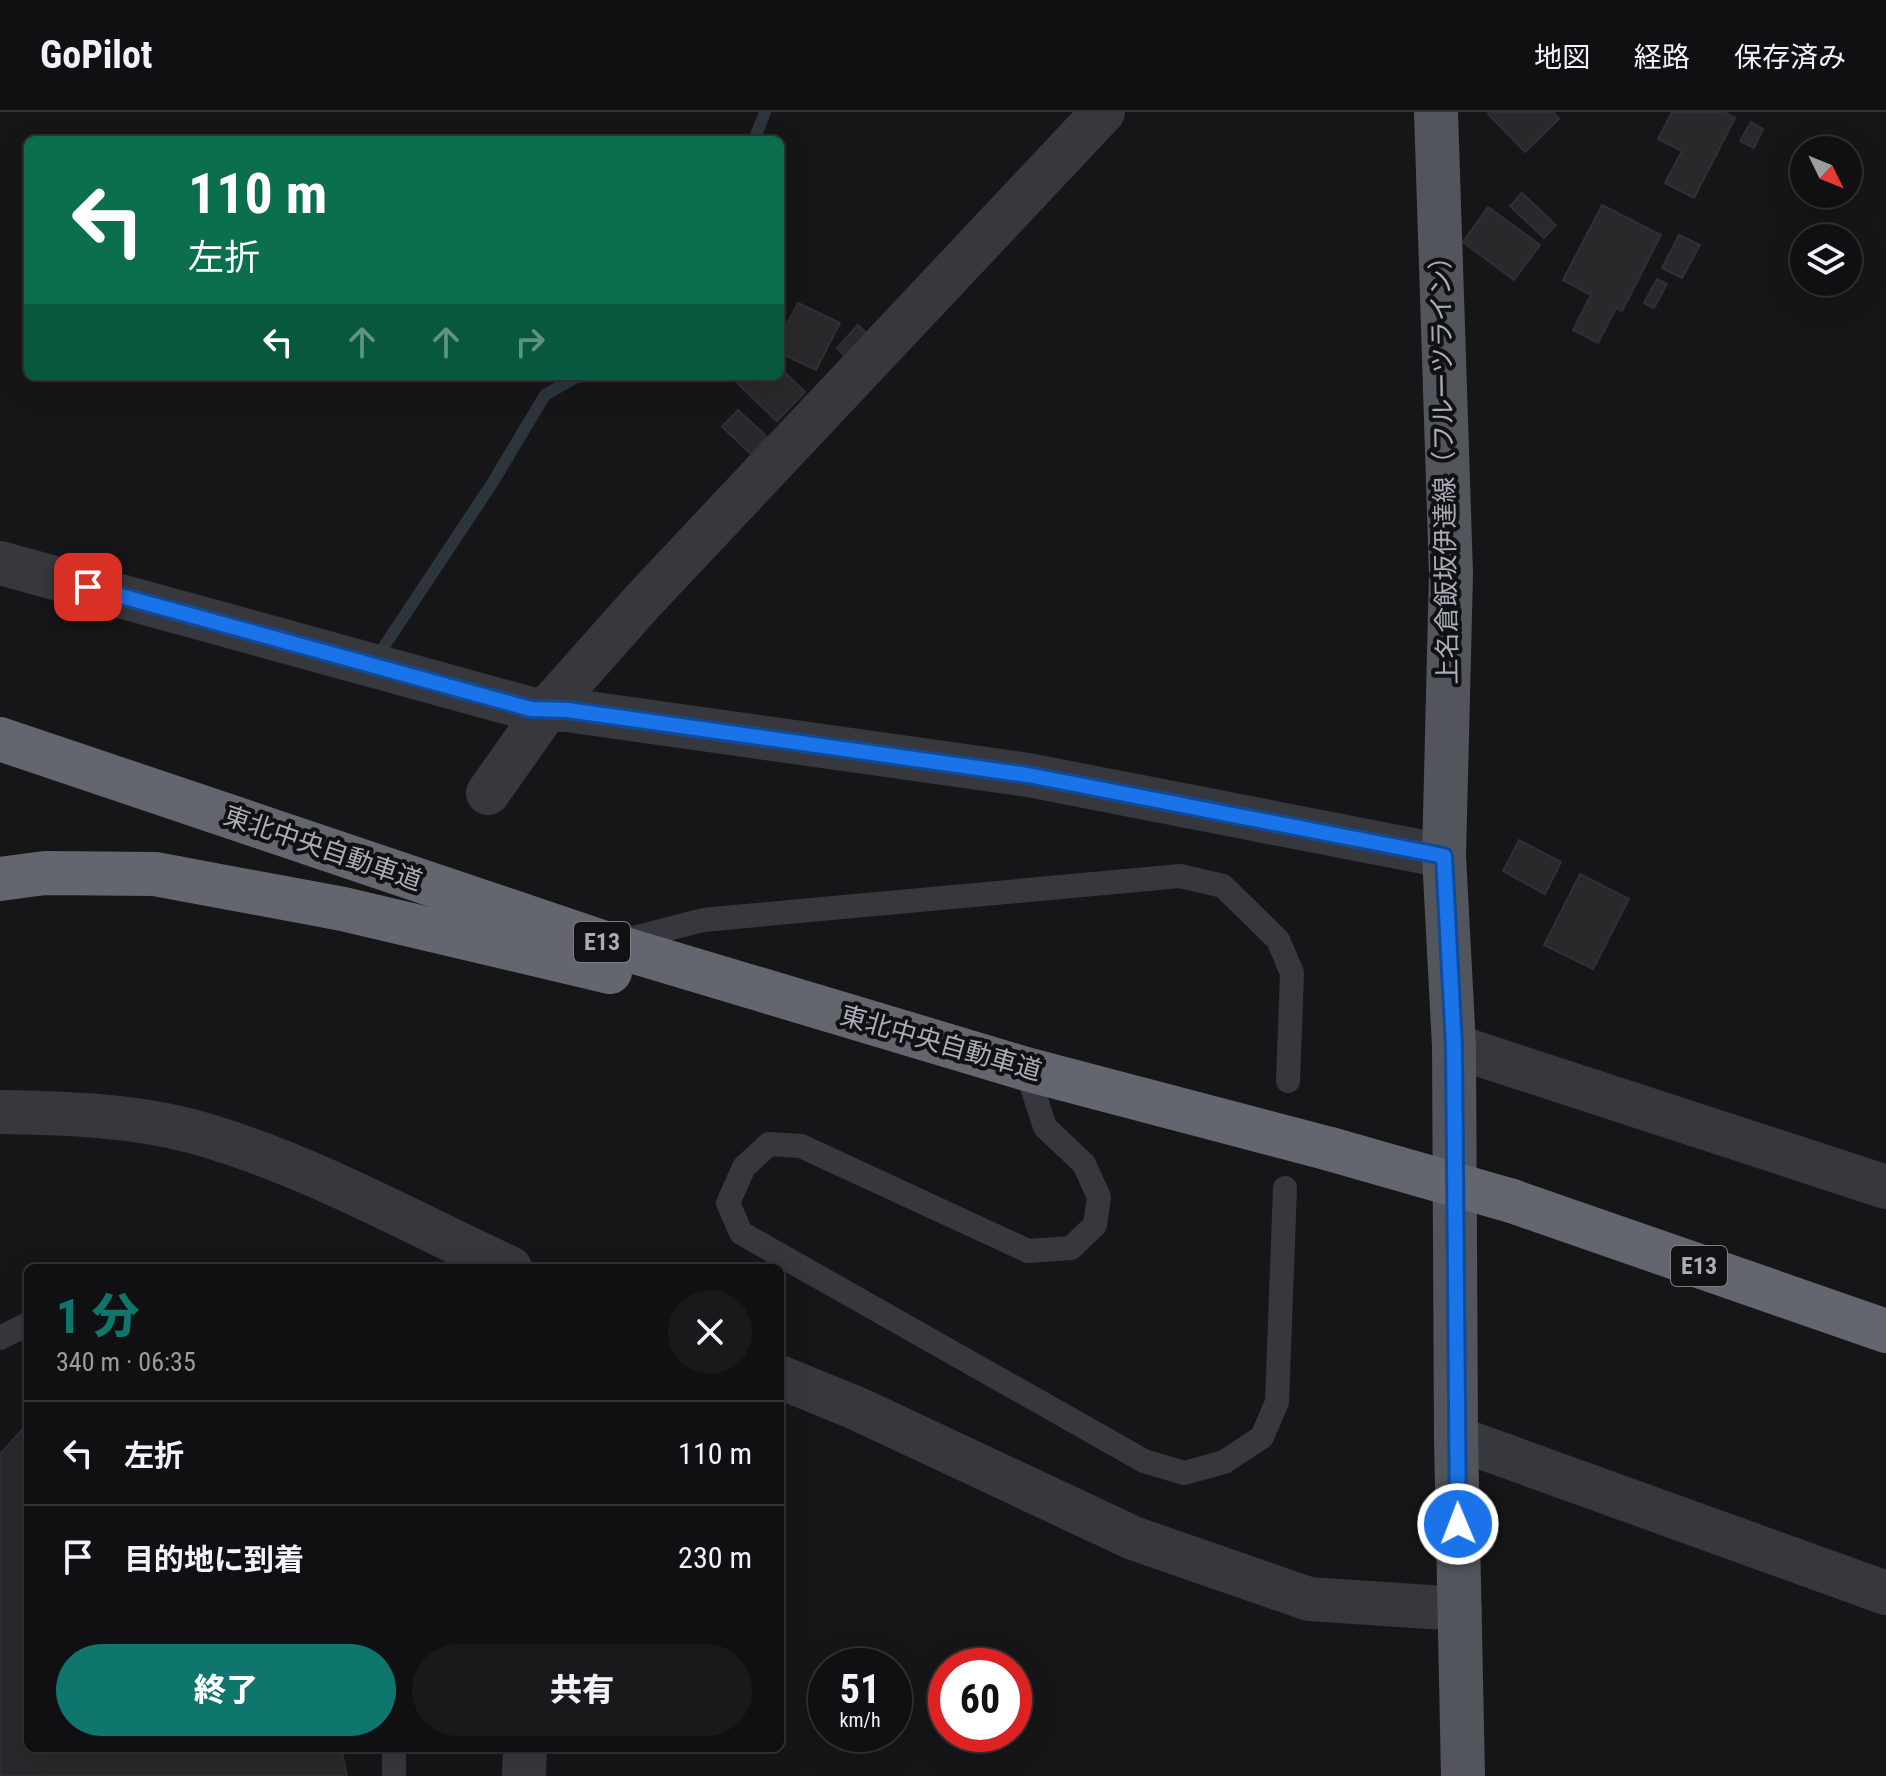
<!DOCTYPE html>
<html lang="ja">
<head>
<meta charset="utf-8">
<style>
	body { margin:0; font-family:"Roboto Condensed","Noto Sans JP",sans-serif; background:#19191b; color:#f1f3f6; height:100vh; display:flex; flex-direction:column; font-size:30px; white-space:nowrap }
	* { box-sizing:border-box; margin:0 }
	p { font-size:26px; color:#9c9d9f }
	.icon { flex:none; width:44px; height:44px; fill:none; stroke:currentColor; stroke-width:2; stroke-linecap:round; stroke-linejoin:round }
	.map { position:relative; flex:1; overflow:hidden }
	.sheet { position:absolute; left:24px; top:1152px; width:760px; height:488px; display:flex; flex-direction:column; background:#101012; border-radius:12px; box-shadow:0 8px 32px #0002,0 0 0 2px #303032 }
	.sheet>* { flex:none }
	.banner { position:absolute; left:24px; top:24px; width:760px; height:244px; border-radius:12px; box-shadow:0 8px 32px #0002,0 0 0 2px #303032; background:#0b6e4f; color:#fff; overflow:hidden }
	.needle { width:52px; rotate:133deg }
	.tools { position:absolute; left:1790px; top:24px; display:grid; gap:16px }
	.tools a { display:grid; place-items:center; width:72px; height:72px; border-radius:50%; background:#101012; box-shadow:0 8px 32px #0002,0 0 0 2px #303032; font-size:40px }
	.speed { position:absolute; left:808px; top:1536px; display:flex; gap:16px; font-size:40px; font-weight:700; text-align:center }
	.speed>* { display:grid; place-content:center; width:104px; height:104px; border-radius:50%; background:#101012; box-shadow:0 8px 32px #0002,0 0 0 2px #303032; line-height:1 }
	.speed small { font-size:20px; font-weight:400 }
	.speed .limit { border:12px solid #d22; background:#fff; color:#111 }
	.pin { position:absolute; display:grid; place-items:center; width:68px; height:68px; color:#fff; margin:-34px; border-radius:16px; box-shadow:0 4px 12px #0006 }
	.me { position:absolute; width:88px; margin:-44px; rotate:359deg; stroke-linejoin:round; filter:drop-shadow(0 0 6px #0008) }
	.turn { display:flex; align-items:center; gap:28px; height:168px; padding:0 32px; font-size:36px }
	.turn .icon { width:104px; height:104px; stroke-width:2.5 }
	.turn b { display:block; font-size:56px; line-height:68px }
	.lanes { display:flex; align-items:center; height:76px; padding:0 32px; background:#0003; justify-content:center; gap:40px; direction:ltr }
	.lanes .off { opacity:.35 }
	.round { display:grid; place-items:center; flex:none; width:84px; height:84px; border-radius:42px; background:#19191b }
	.headline { display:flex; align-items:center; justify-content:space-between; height:136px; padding:0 32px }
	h1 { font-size:48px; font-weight:800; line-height:60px; color:#0f766e }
	.primary-button { display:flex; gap:16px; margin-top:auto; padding:16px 32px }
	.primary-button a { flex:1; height:92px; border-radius:48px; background:#0f766e; color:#fff; font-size:32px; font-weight:800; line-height:92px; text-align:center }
	.primary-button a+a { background:#19191b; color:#f1f3f6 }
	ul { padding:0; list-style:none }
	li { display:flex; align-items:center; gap:24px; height:104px; padding:0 32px; border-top:2px solid #303032 }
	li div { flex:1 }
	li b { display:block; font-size:30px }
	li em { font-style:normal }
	header { display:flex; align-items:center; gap:48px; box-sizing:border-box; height:112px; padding:0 40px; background:#101012; border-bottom:2px solid #303032 }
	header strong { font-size:38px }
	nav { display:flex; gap:44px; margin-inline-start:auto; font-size:28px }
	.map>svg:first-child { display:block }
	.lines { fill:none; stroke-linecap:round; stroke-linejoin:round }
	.stream { stroke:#2c353c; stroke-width:12 }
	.building { fill:#29292c; stroke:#303034; stroke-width:2 }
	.service { stroke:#37383d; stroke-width:24 }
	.minor { stroke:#37383d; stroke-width:44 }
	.tertiary { stroke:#37383d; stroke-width:44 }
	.primary { stroke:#53555c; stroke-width:44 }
	.motorway { stroke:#63666e; stroke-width:44 }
	.motorway-bridge { stroke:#63666e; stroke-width:44 }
	.route-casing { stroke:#114b97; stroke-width:20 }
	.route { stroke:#1a73e8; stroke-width:14 }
	.labels { text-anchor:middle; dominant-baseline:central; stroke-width:8; stroke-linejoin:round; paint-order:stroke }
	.shield { fill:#111113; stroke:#7b7e86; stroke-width:2 }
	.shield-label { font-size:24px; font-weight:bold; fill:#a8adb8 }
	.street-label { font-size:26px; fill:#a8adb8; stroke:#111113 }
</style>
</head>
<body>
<header>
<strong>GoPilot</strong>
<nav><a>地図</a><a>経路</a><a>保存済み</a></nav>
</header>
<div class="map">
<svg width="1886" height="1664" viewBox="0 0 1886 1664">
	<rect width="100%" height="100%" fill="#161618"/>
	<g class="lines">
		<g class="stream">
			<polyline points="754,28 765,0"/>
			<polyline points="381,539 493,370 545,283 576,265 583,264"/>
		</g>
	</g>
	<g class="building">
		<polygon points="1490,0 1553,0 1559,7 1525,40 1488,2"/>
		<polygon points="1672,0 1724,0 1735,6 1694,86 1665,71 1682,39 1658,27"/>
		<polygon points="1751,10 1763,17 1754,36 1740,29"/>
		<polygon points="1522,81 1556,113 1544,126 1510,94"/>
		<polygon points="1602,93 1661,123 1622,199 1616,196 1598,231 1573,218 1591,183 1563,168"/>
		<polygon points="1488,95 1540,133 1514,168 1463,130"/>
		<polygon points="1679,123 1700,133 1682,166 1662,156"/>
		<polygon points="1657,167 1667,172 1654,196 1644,191"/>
		<polygon points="798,191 840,211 816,258 780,241 780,225"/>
		<polygon points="858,213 869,224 848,247 837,236"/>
		<polygon points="780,256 805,280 777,309 737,271 744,264 780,264"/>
		<polygon points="738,298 767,325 751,342 722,315"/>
		<polygon points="1519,728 1561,750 1545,782 1503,759"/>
		<polygon points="1580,762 1629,787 1593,857 1544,833"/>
		<polygon points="28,1311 28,1636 341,1636 347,1664 0,1664 0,1342"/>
	</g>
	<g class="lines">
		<g class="service">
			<polyline points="618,830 703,808 1180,764 1223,774 1278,828 1292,861 1288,969"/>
			<polyline points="1026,957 1045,1015 1084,1052 1099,1085 1095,1113 1071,1136 1028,1139 801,1034 769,1032 744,1055 728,1091 741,1121 1144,1349 1184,1361 1224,1350 1262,1325 1277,1290 1285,1076"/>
			<polyline points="0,1226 28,1212"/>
			<polyline points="394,1664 394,1636"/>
		</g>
		<g class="minor">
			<polyline points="0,451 531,597 567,598 1028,663 1444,744"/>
			<polyline points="488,681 547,597 643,489 1103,0"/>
			<polyline points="1454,934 1886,1075"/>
			<polyline points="1456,1326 1886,1481"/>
		</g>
		<g class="tertiary">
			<path d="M0 1000C64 1001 132 1003 195 1020 306 1051 406 1108 510 1156"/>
			<polyline points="780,1265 858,1297 1133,1426 1309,1487 1460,1497"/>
			<polyline points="524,1664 525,1636"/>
		</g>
		<polyline class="primary" points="1436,0 1451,462 1444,744 1454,934 1456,1326 1463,1664"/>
		<g class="motorway">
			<polyline points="0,627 608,832 1026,957 1330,1037"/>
			<polyline points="0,767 45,761 155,762 343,797 610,860"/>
			<polyline points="1512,1089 1886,1219"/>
		</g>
		<polyline class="motorway-bridge" points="1330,1037 1512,1089"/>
	</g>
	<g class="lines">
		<defs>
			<polyline id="route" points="88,475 531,597 567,598 1028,663 1444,744 1454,934 1458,1412"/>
		</defs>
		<use href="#route" class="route-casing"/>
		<use href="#route" class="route"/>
	</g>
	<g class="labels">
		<g class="shield">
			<rect x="574" y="810" width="56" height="40" rx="6"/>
			<rect x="1671" y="1134" width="56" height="40" rx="6"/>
		</g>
		<g class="shield-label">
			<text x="602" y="830">E13</text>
			<text x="1699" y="1154">E13</text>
		</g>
		<g class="street-label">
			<text transform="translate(1444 352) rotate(-91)">上名倉飯坂伊達線（フルーツライン）</text>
			<text transform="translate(323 736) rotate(19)">東北中央自動車道</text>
			<text transform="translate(941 931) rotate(16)">東北中央自動車道</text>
		</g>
	</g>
</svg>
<div class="tools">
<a><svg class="needle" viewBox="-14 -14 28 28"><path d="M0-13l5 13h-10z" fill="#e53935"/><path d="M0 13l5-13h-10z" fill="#9c9d9f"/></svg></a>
<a><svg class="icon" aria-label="layers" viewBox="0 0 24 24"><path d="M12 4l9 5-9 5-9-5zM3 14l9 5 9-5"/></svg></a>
</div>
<div class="speed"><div>51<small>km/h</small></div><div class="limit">60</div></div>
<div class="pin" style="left:88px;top:475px;background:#d93025"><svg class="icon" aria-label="arrive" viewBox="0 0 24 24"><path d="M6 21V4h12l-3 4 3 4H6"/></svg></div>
<svg class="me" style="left:1458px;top:1412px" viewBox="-20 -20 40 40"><circle r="17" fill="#1a73e8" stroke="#fff" stroke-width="3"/><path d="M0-11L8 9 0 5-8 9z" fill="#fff"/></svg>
<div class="banner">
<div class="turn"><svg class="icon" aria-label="left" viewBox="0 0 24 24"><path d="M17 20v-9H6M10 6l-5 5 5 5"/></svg><div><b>110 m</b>左折</div></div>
<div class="lanes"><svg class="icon" aria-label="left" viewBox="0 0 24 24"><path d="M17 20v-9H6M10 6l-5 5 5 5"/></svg><svg class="icon off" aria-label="ahead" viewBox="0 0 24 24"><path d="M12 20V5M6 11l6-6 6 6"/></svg><svg class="icon off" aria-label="ahead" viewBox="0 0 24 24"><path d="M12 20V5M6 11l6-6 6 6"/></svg><svg class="icon off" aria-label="right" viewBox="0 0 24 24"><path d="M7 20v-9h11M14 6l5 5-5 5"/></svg></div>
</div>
<section class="sheet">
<div class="headline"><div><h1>1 分</h1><p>340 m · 06:35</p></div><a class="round"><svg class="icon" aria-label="close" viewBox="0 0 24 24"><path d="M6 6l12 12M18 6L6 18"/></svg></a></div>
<ul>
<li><svg class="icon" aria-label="left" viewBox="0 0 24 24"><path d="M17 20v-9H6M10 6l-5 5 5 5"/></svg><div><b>左折</b></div><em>110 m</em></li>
<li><svg class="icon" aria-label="arrive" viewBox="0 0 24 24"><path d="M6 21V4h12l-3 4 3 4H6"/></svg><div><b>目的地に到着</b></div><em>230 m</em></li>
</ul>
<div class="primary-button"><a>終了</a><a>共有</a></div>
</section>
</div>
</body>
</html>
